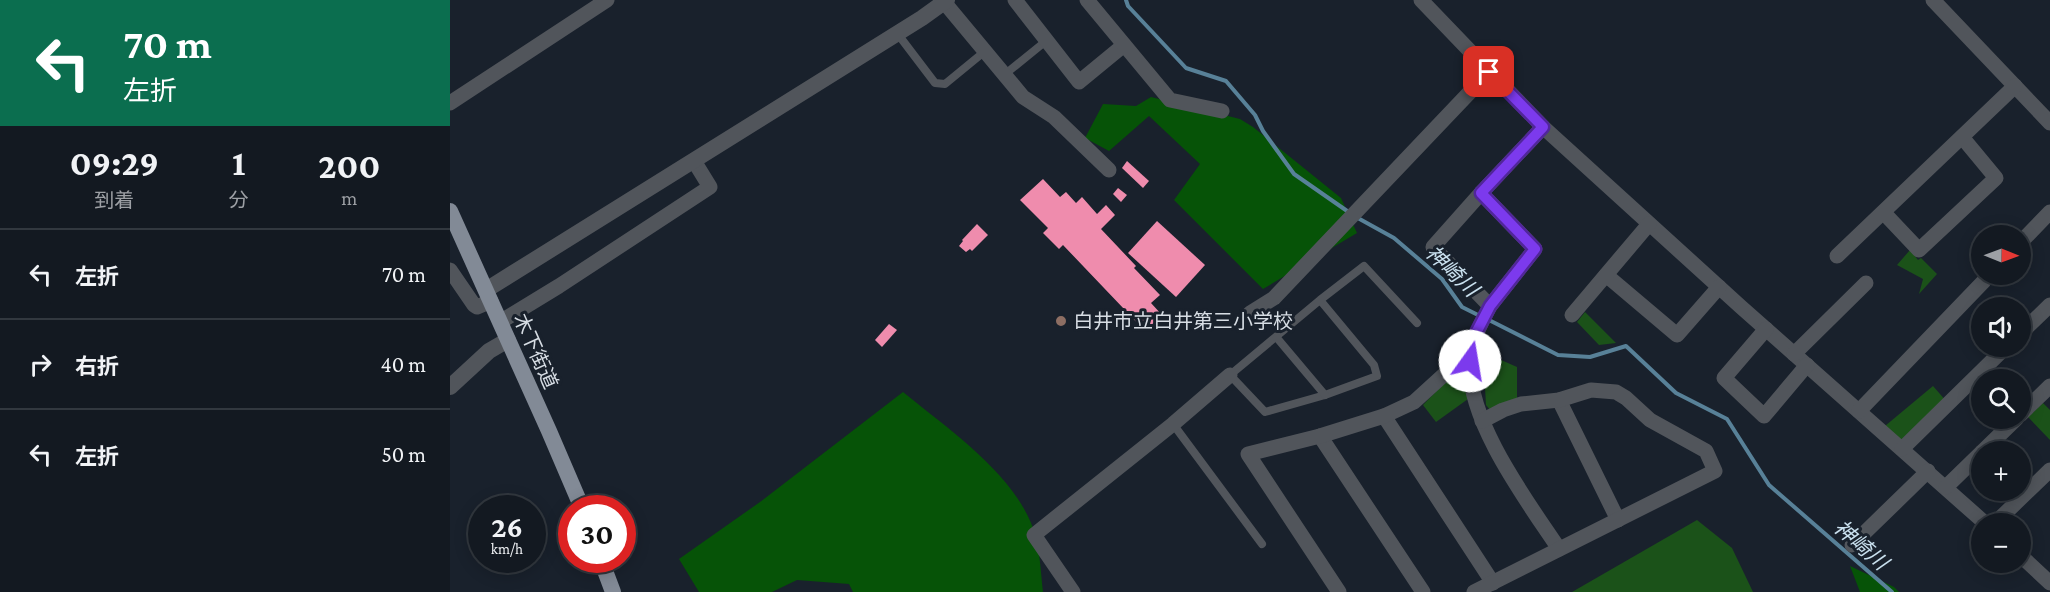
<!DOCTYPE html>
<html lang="ja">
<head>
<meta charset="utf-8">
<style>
	body { margin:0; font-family:"Crimson Pro","Noto Sans JP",serif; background:#20262e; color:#f1f3f6; height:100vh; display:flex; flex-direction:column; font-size:22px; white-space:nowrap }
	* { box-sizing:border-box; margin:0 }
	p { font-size:20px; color:#9da0a5 }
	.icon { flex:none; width:33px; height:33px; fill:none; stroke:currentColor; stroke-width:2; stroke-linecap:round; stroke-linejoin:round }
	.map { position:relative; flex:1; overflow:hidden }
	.drawer { display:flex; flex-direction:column; background:#131921; width:450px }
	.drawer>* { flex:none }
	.hud { background:#0b6e4f; color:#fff; overflow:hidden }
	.needle { width:39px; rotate:91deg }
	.tools { position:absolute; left:1521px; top:225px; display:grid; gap:12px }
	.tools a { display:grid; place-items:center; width:60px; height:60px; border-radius:50%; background:#131921; box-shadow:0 3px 15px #0003,0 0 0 2px #32383f; font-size:30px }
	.speed { position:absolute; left:18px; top:495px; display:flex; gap:12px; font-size:30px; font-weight:700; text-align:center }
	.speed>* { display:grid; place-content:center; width:78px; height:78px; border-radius:50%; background:#131921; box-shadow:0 3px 15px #0003,0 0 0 2px #32383f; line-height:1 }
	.speed small { font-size:15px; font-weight:400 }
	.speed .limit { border:9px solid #d22; background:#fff; color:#111 }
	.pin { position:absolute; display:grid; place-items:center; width:51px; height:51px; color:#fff; margin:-26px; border-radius:12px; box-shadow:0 3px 9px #0006 }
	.me { position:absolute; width:66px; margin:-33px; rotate:13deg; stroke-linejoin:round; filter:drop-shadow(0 0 4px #0008) }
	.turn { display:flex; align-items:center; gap:21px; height:126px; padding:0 24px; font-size:27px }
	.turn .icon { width:78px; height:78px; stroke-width:2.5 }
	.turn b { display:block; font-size:42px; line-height:51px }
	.eta { display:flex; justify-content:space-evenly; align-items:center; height:102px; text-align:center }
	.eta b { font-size:36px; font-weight:700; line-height:42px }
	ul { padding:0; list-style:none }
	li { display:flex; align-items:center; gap:18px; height:90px; padding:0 24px; border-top:2px solid #32383f }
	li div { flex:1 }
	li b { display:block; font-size:22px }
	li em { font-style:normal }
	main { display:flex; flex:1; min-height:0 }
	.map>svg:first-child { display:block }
	.green { fill:#1b5219 }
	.forest { fill:#065307 }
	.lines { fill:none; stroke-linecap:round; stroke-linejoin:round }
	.stream { stroke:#588198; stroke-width:4 }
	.building { fill:#ef8cad }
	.service { stroke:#51555b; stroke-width:8 }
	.minor { stroke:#51555b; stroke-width:15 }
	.tertiary { stroke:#51555b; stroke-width:16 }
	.primary { stroke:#828a96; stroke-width:16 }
	.route-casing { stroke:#51269a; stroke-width:15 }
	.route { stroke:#7c3aed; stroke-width:10 }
	.education-dot { fill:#8d6e63; stroke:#19212c; stroke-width:2 }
	.labels { text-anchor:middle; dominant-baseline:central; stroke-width:6; stroke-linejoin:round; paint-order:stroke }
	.poi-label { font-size:20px; fill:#d7dde4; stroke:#19212c; text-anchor:start }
	.street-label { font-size:20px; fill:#d7dde4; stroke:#19212c }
	.water-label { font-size:21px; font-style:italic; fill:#cae1ef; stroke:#19212c }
</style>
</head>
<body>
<main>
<section class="drawer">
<div class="hud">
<div class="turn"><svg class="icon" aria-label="left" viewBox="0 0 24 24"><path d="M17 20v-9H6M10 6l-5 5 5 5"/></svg><div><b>70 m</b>左折</div></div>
</div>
<div class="eta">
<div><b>09:29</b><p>到着</p></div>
<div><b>1</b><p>分</p></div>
<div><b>200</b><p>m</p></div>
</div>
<ul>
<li><svg class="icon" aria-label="left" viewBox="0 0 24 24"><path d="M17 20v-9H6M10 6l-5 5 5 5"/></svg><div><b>左折</b></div><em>70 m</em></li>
<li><svg class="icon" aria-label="right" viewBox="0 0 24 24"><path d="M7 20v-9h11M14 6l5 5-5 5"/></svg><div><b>右折</b></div><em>40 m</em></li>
<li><svg class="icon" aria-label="left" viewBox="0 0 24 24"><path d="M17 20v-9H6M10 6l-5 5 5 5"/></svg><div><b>左折</b></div><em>50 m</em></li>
</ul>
</section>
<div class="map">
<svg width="1600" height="592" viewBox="0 0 1600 592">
	<rect width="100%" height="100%" fill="#19212c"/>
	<g class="green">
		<polygon points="1460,250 1468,260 1471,258 1487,274 1469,294 1473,279 1447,265"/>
		<polygon points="1135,312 1166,343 1149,345 1127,322"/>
		<polygon points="1033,352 1067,367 1067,399 1041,411 1036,405"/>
		<polygon points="1013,369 1017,374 1018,399 986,422 973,405 1007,370"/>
		<polygon points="1483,386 1497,402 1451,440 1435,426"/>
		<polygon points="1593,403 1600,410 1600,440 1578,417"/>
		<polygon points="1247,520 1282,548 1303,592 1122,592"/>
	</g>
	<g class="forest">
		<polygon points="701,97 790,119 803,127 891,198 907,233 813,289 724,200 750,164 699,116 659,151 635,138 653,104 686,106"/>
		<path d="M453 392C499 430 569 476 586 537 590 554 591 574 593 592H403L399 584 347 580 322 592H249L229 559 310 502Z"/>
		<polygon points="1400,566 1444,587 1449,592 1410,592"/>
	</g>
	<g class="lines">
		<g class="stream">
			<polyline points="676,0 678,6 736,68 776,81 805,115 813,131 844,174 900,213"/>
			<polyline points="906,217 944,238 992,279 1012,307 1030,316"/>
			<polyline points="1037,319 1108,355 1140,357 1176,346 1226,393 1277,419 1319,485 1442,592"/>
		</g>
	</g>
	<g class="building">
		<polygon points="677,161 699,181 693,188 672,168"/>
		<polygon points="593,179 610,197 616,192 626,203 632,197 647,214 656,205 665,215 651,229 686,266 684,268 710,295 701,303 712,315 695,331 613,245 609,249 593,233 598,228 570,200"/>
		<polygon points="668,188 677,195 671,202 663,194"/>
		<polygon points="707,221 755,265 726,297 678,253"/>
		<polygon points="527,224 538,235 522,251 520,249 516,252 509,246 513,241 512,240"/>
		<polygon points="439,324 447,330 432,347 425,340"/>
	</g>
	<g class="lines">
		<g class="service">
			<polyline points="447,33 485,83 495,84 534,52"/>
			<polyline points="554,75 596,41"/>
			<polyline points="870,300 924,365 927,376 875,395 815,412 780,375 870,300 914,266 967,323"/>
			<polyline points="827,338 875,395"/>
			<polyline points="723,424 812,544"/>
		</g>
		<g class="minor">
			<polyline points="565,0 629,82 674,45"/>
			<polyline points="637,0 720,100 772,111"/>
			<polyline points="971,0 1093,127 1291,307 1536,524"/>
			<polyline points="1483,0 1600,123"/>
			<polyline points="494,2 573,97 604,117 659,170"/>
			<polyline points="0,103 157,0"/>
			<path d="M1093 127 1031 193 983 247 1040 306C1031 323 1021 342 1020 362 1017 421 1077 501 1109 549"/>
			<polyline points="1031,193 1085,249 1040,306"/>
			<polyline points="1434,213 1469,250 1546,178 1512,137"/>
			<polyline points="1572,241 1600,212"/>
			<polyline points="1387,256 1565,86"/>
			<polyline points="0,270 24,305 27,307 41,301"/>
			<polyline points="1156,275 1227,335 1269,287"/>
			<polyline points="800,313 824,298 1039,72"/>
			<polyline points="1122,315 1199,224"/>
			<polyline points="50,322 109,286 260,187 244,161"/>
			<polyline points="1316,329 1274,378 1314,416 1357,365"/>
			<polyline points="1570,334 1600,305"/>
			<polyline points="1344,354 1416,283"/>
			<polyline points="1109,400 1168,520"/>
			<polyline points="1409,411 1534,281"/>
			<polyline points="1570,415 1600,386"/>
			<polyline points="934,416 1043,583"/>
			<polyline points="870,436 973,592"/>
			<polyline points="1452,449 1557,346"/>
			<polyline points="1532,452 1567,418"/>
			<polyline points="1496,487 1532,452"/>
			<polyline points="1544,524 1600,470"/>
			<polyline points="1402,545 1478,471"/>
			<polyline points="1570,555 1600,583"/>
			<polyline points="623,592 584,535 723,424 780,375"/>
			<polyline points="889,592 798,454 870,436 934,416 964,402 1009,361 1020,361"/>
			<polyline points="1024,592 1265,471 1256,451 1200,420 1176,398 1166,392 1141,390 1109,400 1071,404 1053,410 1032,421"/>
		</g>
		<g class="tertiary">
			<polyline points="36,290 472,18 497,0"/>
			<polyline points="0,387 39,351 58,340"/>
		</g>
		<g class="primary">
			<polyline points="0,211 99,431 132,508"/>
			<polyline points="151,560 163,592"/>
		</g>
	</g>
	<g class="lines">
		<defs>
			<polyline id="route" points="1020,361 1027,331 1040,306 1085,249 1031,193 1093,127 1039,72"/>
		</defs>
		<use href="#route" class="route-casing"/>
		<use href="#route" class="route"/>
	</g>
	<circle class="education-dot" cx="611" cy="321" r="6"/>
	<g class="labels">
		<g class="poi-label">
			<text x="623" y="321">白井市立白井第三小学校</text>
		</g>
		<g class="street-label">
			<text transform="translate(86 351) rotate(66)">木下街道</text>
		</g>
		<g class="water-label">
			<text transform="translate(1002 271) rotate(44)">神崎川</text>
			<text transform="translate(1411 545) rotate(41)">神崎川</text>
		</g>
	</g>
</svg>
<div class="tools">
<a><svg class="needle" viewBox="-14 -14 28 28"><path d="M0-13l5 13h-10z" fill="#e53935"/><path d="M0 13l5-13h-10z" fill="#9da0a5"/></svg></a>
<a><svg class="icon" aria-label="sound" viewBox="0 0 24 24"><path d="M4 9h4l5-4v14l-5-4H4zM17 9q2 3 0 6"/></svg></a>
<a><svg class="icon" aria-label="search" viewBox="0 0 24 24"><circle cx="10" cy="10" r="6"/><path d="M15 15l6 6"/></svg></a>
<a>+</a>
<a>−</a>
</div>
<div class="speed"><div>26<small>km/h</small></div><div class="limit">30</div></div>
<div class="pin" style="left:1039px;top:72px;background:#d93025"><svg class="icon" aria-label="arrive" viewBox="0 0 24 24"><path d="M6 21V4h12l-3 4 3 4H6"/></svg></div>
<svg class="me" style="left:1020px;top:361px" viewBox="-20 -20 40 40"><circle r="19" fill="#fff"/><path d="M0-13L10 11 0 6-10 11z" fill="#7c3aed"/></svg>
</div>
</main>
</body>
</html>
